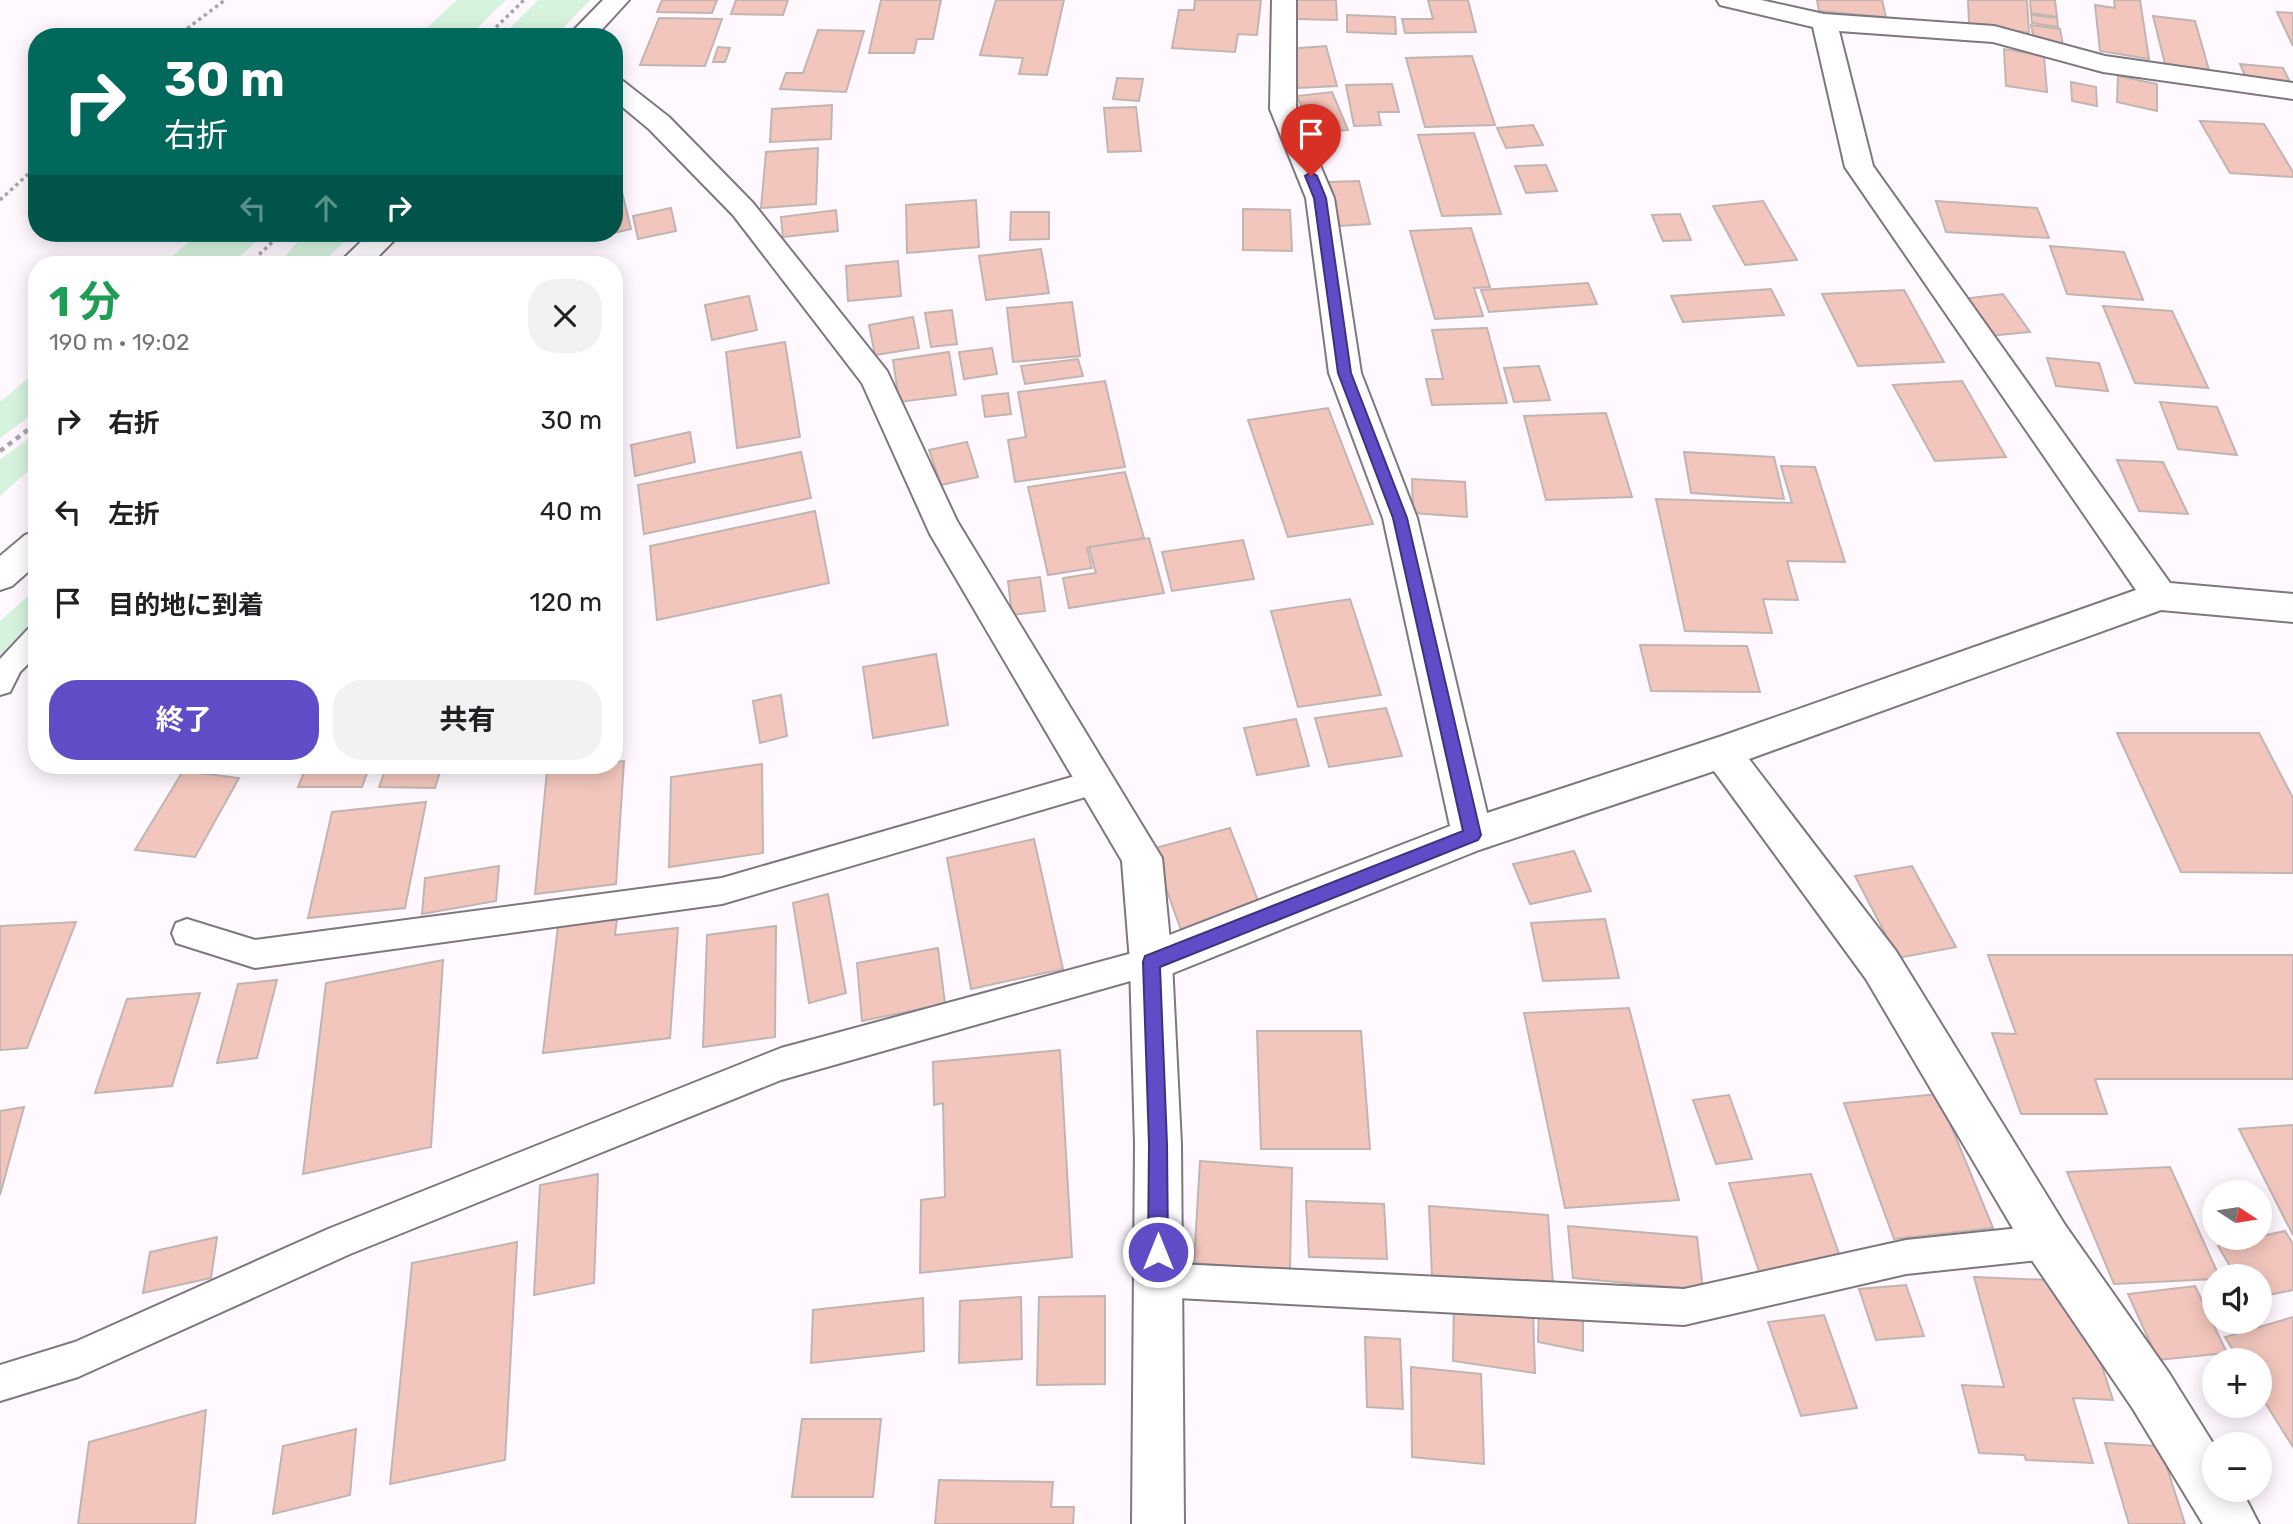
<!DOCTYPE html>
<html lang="ja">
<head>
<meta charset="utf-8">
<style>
	body { margin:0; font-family:Rubik,"Noto Sans JP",sans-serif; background:#f2f2f2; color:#202124; height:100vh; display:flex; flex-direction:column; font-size:26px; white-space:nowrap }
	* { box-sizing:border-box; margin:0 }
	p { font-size:23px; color:#757577 }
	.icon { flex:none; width:38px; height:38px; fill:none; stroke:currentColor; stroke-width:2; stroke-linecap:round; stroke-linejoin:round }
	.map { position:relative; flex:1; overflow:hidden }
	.details { position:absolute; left:28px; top:256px; width:595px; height:518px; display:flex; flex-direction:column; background:#fff; border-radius:28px; box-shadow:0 4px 18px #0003 }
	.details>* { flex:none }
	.guide { position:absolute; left:28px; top:28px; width:595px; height:214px; border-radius:28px; box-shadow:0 4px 18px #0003; background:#00695c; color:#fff; overflow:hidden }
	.needle { width:46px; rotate:102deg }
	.controls { position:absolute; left:2202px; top:1180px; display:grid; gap:14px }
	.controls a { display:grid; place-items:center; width:70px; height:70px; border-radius:50%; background:#fff; box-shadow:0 4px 18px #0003; font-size:35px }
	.pin { position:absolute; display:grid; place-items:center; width:60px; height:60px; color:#fff; margin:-72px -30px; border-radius:50% 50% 50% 0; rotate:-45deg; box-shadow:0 0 7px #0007 }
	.pin .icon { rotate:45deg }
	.me { position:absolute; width:77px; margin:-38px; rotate:0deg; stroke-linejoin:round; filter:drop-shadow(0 0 5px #0008) }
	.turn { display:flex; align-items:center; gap:24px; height:147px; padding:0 21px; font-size:32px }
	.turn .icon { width:91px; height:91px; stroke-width:2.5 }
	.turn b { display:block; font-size:49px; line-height:60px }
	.lanes { display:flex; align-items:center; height:66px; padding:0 21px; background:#0003; justify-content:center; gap:35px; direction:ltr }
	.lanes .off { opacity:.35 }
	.round { display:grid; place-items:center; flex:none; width:74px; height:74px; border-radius:28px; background:#f2f2f2 }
	.overview { display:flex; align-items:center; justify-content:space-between; height:119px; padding:0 21px }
	h1 { font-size:42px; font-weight:700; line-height:52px; color:#1e9e55 }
	.primary-button { display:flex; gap:14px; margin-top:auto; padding:14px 21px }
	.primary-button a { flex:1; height:80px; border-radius:28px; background:#5e4dc6; color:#fff; font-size:28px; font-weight:700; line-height:80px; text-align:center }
	.primary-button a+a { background:#f2f2f2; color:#202124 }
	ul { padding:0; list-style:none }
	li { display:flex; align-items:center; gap:21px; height:91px; padding:0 21px }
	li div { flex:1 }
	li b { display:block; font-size:26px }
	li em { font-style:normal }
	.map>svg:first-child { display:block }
	.green { fill:#d6f3dd }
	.building { fill:#f3c6bd; stroke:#c1b5b2; stroke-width:2 }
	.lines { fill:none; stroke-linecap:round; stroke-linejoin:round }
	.lane-casing { stroke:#7f777f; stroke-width:4 }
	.street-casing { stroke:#7f777f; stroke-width:4 }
	.secondary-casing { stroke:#7f777f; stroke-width:4 }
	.path-far1 { stroke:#aba5aa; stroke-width:3.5; stroke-dasharray:3.5 3.5; stroke-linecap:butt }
	.path { stroke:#aba5aa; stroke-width:4.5; stroke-dasharray:5 5; stroke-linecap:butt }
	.lane { fill:#fff; fill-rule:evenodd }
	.street { fill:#fff; fill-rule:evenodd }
	.secondary { fill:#fff; fill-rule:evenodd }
	.route { fill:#5e4dc6; stroke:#3d3281; stroke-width:2 }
</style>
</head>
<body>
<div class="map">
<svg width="2293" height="1524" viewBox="0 0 2293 1524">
	<rect width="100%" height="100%" fill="#fff8fe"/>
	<g class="green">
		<polygon points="457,0 506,0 468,37 417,37"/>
		<polygon points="538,0 590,0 554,37 501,37"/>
		<polygon points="199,233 265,233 232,264 163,264"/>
		<polygon points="306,233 354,233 321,264 278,264"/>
		<polygon points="37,371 37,411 0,438 0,402"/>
		<polygon points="37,432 37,463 0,496 0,460"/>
		<polygon points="37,588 37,645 0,689 0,621"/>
	</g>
	<g class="building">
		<polygon points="662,0 717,0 712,13 657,12"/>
		<polygon points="736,0 788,0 783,15 731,14"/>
		<polygon points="881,0 941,0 933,39 917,39 914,53 869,53"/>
		<polygon points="996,0 1064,0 1047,75 1019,74 1023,58 980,55"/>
		<polygon points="1195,0 1261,0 1257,35 1238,34 1235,52 1172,48 1179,10 1194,10"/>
		<polygon points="1296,0 1336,0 1337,20 1297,19"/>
		<polygon points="1428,0 1468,0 1476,32 1405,33 1402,19 1433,19"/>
		<polygon points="1817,0 1882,0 1886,17 1819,11"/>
		<polygon points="1968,0 2027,0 2029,33 1969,24"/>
		<polygon points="2030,0 2055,0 2057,17 2031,13"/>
		<polygon points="2114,0 2140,0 2149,59 2100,51 2095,5 2115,8"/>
		<polygon points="2277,12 2293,13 2293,46"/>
		<polygon points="1347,15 1395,17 1396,34 1347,32"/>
		<polygon points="2031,15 2057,18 2058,27 2032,23"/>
		<polygon points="2153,16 2195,21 2209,70 2165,64"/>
		<polygon points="659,18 722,19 705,66 640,65"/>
		<polygon points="2031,25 2060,29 2063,45 2033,35"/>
		<polygon points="818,30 864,31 846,92 780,89 786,73 803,73"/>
		<polygon points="1326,46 1337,86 1298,88 1287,49"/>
		<polygon points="718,47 730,48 725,62 713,62"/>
		<polygon points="2004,49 2044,56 2047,92 2006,86"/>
		<polygon points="1472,56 1495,125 1425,127 1406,58"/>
		<polygon points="2240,64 2283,68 2291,84 2247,80"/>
		<polygon points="2118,76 2157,84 2157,111 2117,102"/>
		<polygon points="1117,78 1143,79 1139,101 1113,99"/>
		<polygon points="2071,82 2096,87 2097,106 2072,101"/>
		<polygon points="1392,84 1399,112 1378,112 1381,125 1354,126 1346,85"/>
		<polygon points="1332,92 1348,130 1313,134 1297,96"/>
		<polygon points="832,105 831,139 770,142 772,109"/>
		<polygon points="1136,107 1141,151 1108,152 1104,108"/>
		<polygon points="2200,121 2264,124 2293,172 2293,177 2230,173"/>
		<polygon points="1533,125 1543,145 1506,148 1497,128"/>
		<polygon points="1474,133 1501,214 1442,216 1418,135"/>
		<polygon points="818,148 816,204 761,208 766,152"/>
		<polygon points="1546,165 1557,191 1526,193 1515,166"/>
		<polygon points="1359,181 1370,224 1340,226 1329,182"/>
		<polygon points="622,192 631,229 584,240 582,233 614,233 614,193"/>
		<polygon points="976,200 979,247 907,253 906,205"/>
		<polygon points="1763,201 1797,260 1745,265 1713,206"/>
		<polygon points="1936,201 2037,208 2049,238 1946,232"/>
		<polygon points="671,208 676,231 638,239 633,216"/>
		<polygon points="1243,209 1290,210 1292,251 1243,250"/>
		<polygon points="836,210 838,231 783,237 781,217"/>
		<polygon points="1011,212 1049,212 1049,239 1010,240"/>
		<polygon points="1680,214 1691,240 1663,241 1652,215"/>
		<polygon points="1471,228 1490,287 1474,288 1483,316 1435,319 1410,231"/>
		<polygon points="2050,246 2124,252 2143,300 2067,294"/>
		<polygon points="1041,249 1049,293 986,300 979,256"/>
		<polygon points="898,261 901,296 848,301 846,266"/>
		<polygon points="1588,283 1597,304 1489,312 1481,290"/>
		<polygon points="1771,289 1784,315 1683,322 1671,296"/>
		<polygon points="1904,290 1944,362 1858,366 1822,294"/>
		<polygon points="2003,294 2030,332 1989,336 1962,299"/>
		<polygon points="749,296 757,330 712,340 705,305"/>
		<polygon points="1072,302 1080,356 1013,362 1007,308"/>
		<polygon points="2103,306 2172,311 2208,388 2135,383"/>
		<polygon points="952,310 957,344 931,347 925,313"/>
		<polygon points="913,317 919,348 875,355 869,325"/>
		<polygon points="1487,328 1507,403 1432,405 1426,379 1443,379 1432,330"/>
		<polygon points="785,342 800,437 737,448 726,352"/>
		<polygon points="992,348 997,374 964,379 959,352"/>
		<polygon points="949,352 956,395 899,402 893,360"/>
		<polygon points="2047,358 2099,363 2108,391 2056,386"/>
		<polygon points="1078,359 1083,376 1025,384 1021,366"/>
		<polygon points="1539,366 1550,400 1514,402 1504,368"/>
		<polygon points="1105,381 1125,467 1015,482 1008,440 1026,437 1018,392"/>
		<polygon points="1962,381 2006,457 1935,461 1893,385"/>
		<polygon points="1008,393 1011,414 985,417 982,396"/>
		<polygon points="2160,402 2217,407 2237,455 2178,449"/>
		<polygon points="1328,408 1373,524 1288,537 1248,420"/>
		<polygon points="1606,413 1632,497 1546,500 1524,416"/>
		<polygon points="690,432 695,462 635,476 631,445"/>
		<polygon points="967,442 978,477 941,485 929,450"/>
		<polygon points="801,452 811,498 644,534 638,485"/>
		<polygon points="1684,452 1774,457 1784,499 1691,493"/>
		<polygon points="2117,460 2163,462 2188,514 2139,511"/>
		<polygon points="1781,466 1815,467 1845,562 1787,561 1798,600 1763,599 1772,633 1685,631 1656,499 1792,503"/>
		<polygon points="1125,472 1144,538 1087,548 1092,568 1048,575 1028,487"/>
		<polygon points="1412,479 1465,482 1467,517 1413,513"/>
		<polygon points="815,511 829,583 657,620 650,546"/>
		<polygon points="1149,538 1164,593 1069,608 1063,578 1096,573 1089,547"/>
		<polygon points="1243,540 1254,579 1172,591 1162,552"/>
		<polygon points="1040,577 1045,611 1012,615 1008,581"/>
		<polygon points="1350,599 1381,695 1298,707 1271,611"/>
		<polygon points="1640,645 1747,646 1760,692 1651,691"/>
		<polygon points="936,654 948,725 873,738 863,667"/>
		<polygon points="781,695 787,736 760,743 753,701"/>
		<polygon points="1386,708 1402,756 1329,767 1315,718"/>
		<polygon points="1296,719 1309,766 1257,775 1244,728"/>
		<polygon points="2117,733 2259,733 2293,798 2293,873 2181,872"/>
		<polygon points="624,761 616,884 535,894 547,771 614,765 614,762"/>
		<polygon points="762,764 763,853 669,867 671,777"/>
		<polygon points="307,765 370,765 362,787 298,787"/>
		<polygon points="387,765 442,765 435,788 379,787"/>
		<polygon points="183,771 239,778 195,857 135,850"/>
		<polygon points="426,802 405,908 308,918 332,812"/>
		<polygon points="1230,828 1260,906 1181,930 1152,849"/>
		<polygon points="1034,839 1063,969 971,989 947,858"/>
		<polygon points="1574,851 1591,891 1530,904 1513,864"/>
		<polygon points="499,866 496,901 422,914 425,878"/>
		<polygon points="1912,866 1956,947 1898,958 1855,876"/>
		<polygon points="828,894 846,993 809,1003 793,903"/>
		<polygon points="617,919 615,935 678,928 670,1038 543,1053 558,926"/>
		<polygon points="1605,919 1619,978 1543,981 1531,923"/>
		<polygon points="76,922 27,1048 0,1050 0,926"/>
		<polygon points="776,926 775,1037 703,1047 707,935"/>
		<polygon points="938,948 945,1004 862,1021 857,963"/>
		<polygon points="1988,955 2293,955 2293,1079 2095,1079 2107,1114 2021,1114 1992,1033 2016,1034"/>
		<polygon points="443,960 431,1147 303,1174 326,983"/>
		<polygon points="277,980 257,1058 217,1063 238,984"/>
		<polygon points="200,993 172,1086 95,1093 127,999"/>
		<polygon points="1629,1008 1679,1200 1565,1208 1524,1013"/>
		<polygon points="1257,1031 1361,1031 1370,1149 1261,1149"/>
		<polygon points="1060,1050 1072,1257 920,1273 921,1200 945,1197 943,1103 934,1105 933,1062"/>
		<polygon points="1938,1094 1993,1228 1894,1239 1844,1103"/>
		<polygon points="1729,1095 1752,1159 1716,1164 1693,1100"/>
		<polygon points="24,1107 0,1195 0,1111"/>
		<polygon points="2293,1125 2293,1235 2239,1129"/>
		<polygon points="1200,1161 1292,1168 1290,1271 1194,1263"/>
		<polygon points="2170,1167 2219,1276 2214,1276 2214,1279 2114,1284 2067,1172"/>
		<polygon points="598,1174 594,1283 534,1295 540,1185"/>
		<polygon points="1811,1174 1844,1268 1761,1277 1729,1183"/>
		<polygon points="1306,1201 1384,1204 1387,1259 1309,1257"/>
		<polygon points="1429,1206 1548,1215 1553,1286 1432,1276"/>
		<polygon points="1568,1226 1697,1237 1703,1290 1573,1278"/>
		<polygon points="2285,1231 2293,1244 2293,1290 2259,1297 2259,1276 2236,1276 2218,1246"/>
		<polygon points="217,1237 211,1278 143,1293 150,1252"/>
		<polygon points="517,1242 505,1460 390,1484 412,1263"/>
		<polygon points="1974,1277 2074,1281 2113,1400 2073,1398 2093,1463 2026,1460 2024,1455 1979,1453 1962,1385 2004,1387"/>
		<polygon points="1906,1285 1924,1336 1876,1340 1859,1289"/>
		<polygon points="2195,1286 2227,1353 2158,1360 2128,1294"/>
		<polygon points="1105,1296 1105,1384 1037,1385 1039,1297"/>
		<polygon points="1021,1297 1022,1359 959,1363 960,1301"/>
		<polygon points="923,1298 924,1351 811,1363 813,1310"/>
		<polygon points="1454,1301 1533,1312 1535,1373 1453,1361"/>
		<polygon points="1539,1303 1583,1312 1583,1351 1538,1342"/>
		<polygon points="1824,1315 1857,1408 1801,1416 1768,1322"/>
		<polygon points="2293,1317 2293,1447 2259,1393 2259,1360 2239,1360 2225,1337"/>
		<polygon points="1365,1337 1400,1339 1403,1409 1367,1407"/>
		<polygon points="1411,1367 1481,1374 1484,1464 1412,1457"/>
		<polygon points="206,1410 195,1524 78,1524 89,1442"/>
		<polygon points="802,1419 881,1419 873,1497 792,1497"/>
		<polygon points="356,1429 350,1495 273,1514 283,1446"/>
		<polygon points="2105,1443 2160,1446 2185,1524 2129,1524"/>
		<polygon points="939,1480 1053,1482 1051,1507 1074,1507 1073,1524 935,1524"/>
	</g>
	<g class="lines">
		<defs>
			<g id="lane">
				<polygon points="37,626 37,655 20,672 10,692 0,695 0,659 28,629"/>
				<polygon points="1096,770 1106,773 1110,782 1106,791 722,904 255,968 176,943 172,933 176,923 187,919 255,940 722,878"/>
				<polygon points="1151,948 1162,952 1166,962 1162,972 781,1080 350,1254 78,1377 0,1401 0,1365 75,1342 328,1229 781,1048"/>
				<polygon points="2048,1225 2060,1230 2065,1242 2060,1254 2048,1259 1906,1274 1684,1325 1158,1297 1146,1292 1141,1280 1146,1268 1158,1263 1684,1289 1906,1240"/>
			</g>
			<polygon id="street" points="1272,0 1296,0 1296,109 1334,198 1361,373 1417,518 1487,813 1722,736 2136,590 1845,167 1813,27 1720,5 1717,0 1761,0 1824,14 1994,26 2105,56 2293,83 2293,99 2103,72 1993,42 1839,31 1873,166 2170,583 2293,594 2293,622 2161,610 1749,759 1896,951 2065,1225 2169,1373 2214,1445 2214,1489 2241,1489 2259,1524 2203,1524 2133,1409 2031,1259 1866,979 1714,771 1479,850 1151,982 1136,976 1130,962 1136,948 1450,826 1383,518 1329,373 1306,198 1270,109"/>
			<g id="secondary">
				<polygon points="603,0 629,0 595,37 567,37"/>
				<polygon points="614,79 623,81 669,117 753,203 887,371 957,521 1162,858 1172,962 1181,1144 1184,1524 1132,1524 1135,1144 1130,962 1122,861 930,534 862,383 733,215 649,129 614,100"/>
				<polygon points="370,233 401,233 371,264 338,264"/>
				<polygon points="37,531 37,564 12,586 0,590 0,556 25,535"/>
			</g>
		</defs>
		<use href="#lane" class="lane-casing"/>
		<use href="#street" class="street-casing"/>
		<use href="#secondary" class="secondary-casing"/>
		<g class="path-far1">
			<polyline points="176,37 225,0"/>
			<polyline points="486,37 524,0"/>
			<polyline points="0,200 37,166"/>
			<polyline points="249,264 282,233"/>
		</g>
		<polyline class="path" points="0,451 37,423"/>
		<use href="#lane" class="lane"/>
		<use href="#street" class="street"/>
		<use href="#secondary" class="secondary"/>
	</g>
	<polygon class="route" points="1311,172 1317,176 1326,198 1351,373 1407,518 1481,835 1478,840 1160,967 1167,1144 1168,1252 1165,1259 1158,1262 1151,1259 1148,1252 1149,1144 1143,962 1145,956 1463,831 1393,518 1338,373 1314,198 1305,176"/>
</svg>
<div class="controls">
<a><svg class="needle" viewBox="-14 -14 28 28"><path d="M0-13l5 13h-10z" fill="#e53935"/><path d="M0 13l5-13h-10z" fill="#757577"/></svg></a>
<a><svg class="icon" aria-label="sound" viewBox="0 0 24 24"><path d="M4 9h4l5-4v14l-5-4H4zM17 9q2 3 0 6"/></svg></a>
<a>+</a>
<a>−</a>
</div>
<div class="pin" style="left:1311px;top:176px;background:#d93025"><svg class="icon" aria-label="arrive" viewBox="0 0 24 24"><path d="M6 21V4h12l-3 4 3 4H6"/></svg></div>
<svg class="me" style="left:1158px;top:1252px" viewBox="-20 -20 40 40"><circle r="17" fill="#5e4dc6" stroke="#fff" stroke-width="3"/><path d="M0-11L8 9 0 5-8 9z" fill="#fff"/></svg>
<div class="guide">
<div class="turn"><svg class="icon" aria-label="right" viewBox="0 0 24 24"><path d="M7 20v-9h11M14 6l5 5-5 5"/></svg><div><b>30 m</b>右折</div></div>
<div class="lanes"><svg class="icon off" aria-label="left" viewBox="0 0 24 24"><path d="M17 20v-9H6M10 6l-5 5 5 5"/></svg><svg class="icon off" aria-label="ahead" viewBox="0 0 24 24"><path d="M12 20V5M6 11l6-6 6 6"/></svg><svg class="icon" aria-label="right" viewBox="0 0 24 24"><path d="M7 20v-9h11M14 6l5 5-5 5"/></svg></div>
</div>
<section class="details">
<div class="overview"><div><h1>1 分</h1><p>190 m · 19:02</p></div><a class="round"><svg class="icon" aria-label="close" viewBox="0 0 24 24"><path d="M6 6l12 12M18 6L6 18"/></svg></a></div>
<ul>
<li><svg class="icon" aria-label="right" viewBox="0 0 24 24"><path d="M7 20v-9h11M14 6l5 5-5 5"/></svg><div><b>右折</b></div><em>30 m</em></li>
<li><svg class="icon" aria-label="left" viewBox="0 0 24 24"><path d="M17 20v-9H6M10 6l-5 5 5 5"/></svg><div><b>左折</b></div><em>40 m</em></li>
<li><svg class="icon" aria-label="arrive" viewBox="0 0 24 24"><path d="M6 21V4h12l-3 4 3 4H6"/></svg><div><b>目的地に到着</b></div><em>120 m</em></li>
</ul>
<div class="primary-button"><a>終了</a><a>共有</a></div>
</section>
</div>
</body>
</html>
